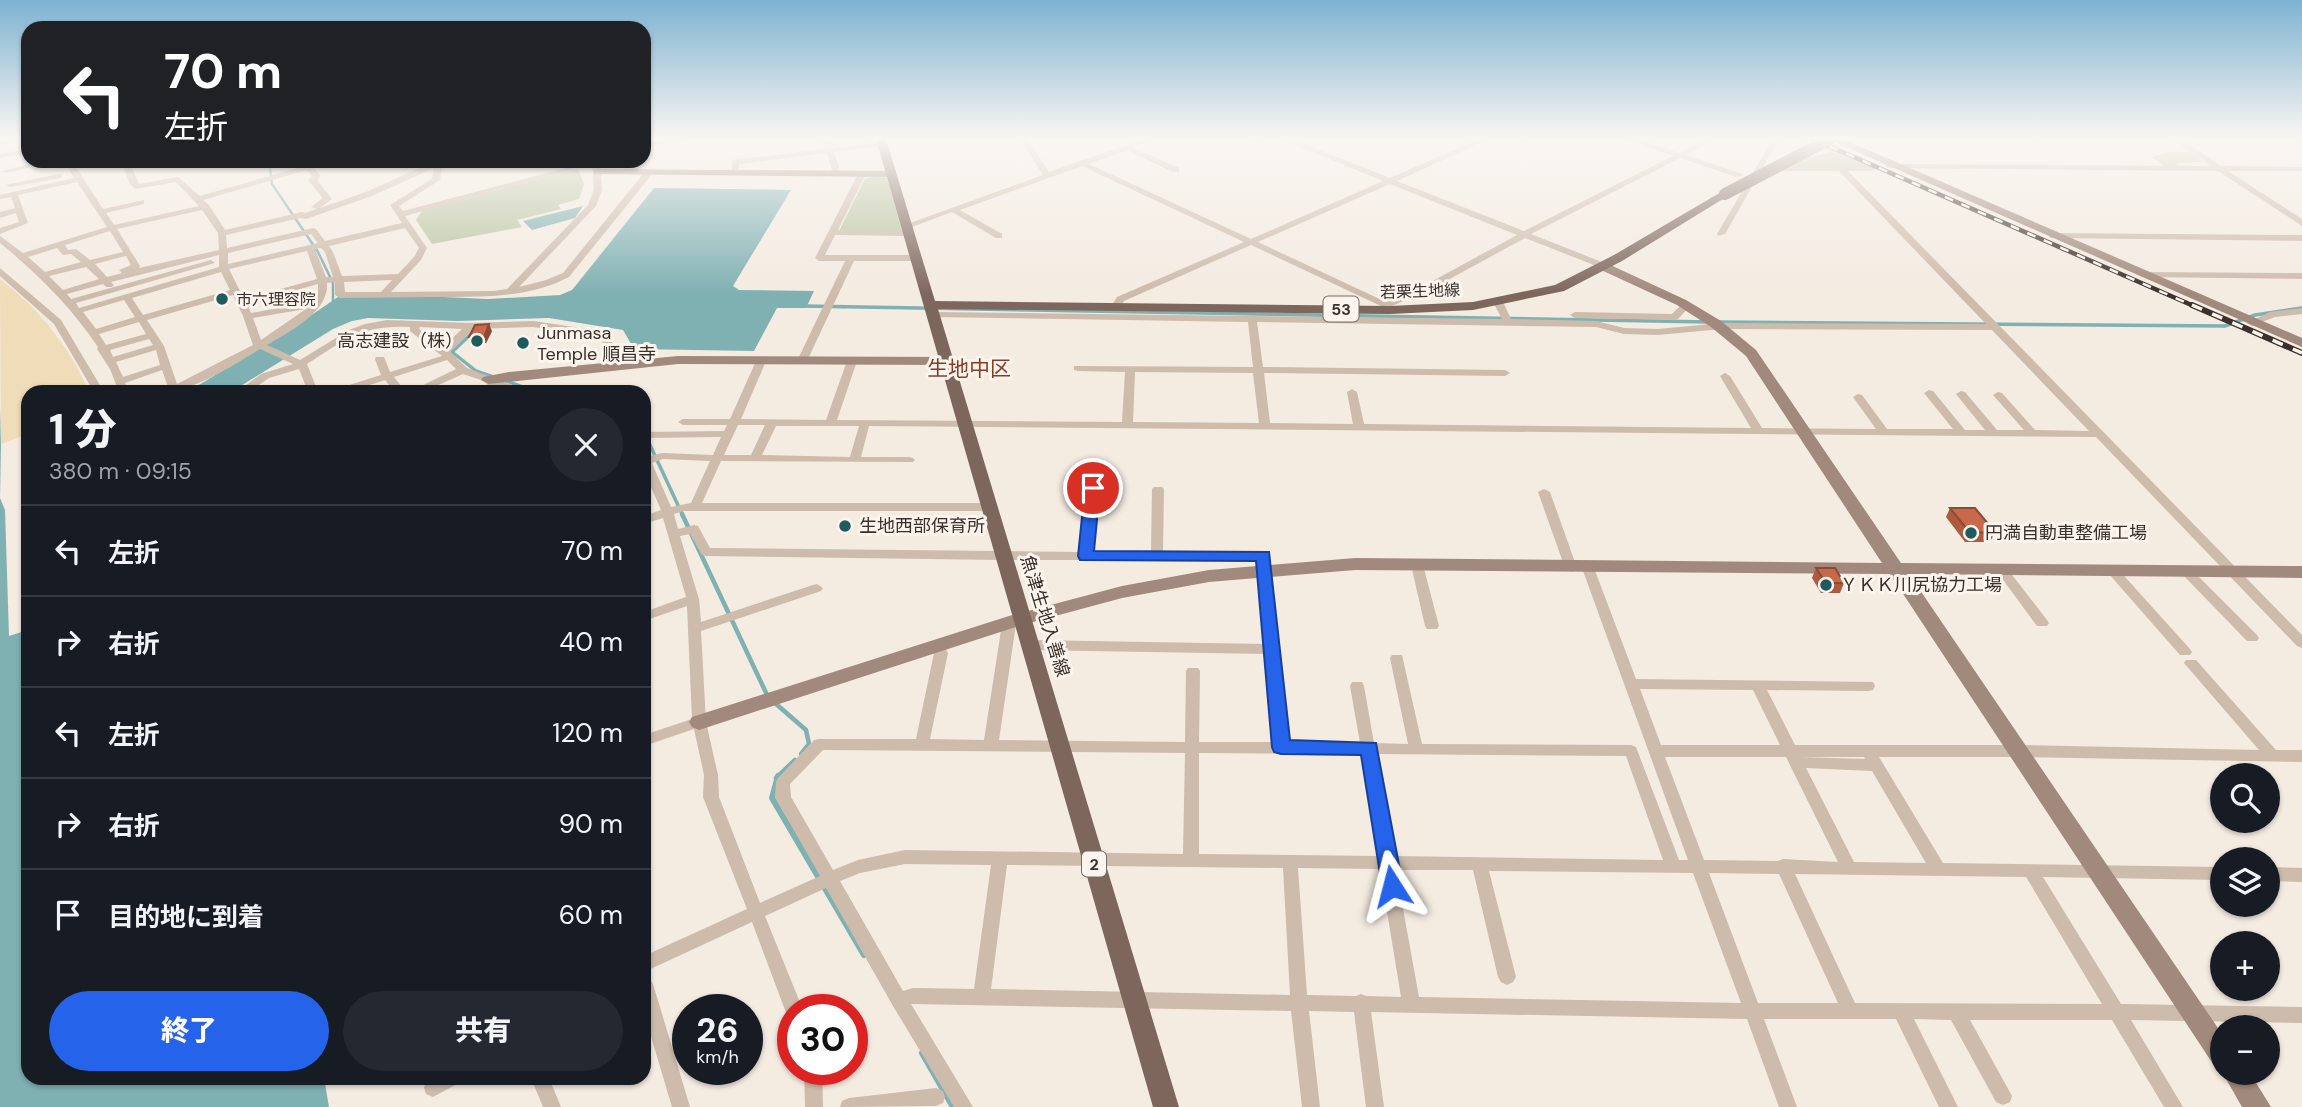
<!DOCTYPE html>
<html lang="ja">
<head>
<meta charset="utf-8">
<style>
	body { margin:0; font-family:"DM Sans","Noto Sans JP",sans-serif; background:#242831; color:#f1f3f6; height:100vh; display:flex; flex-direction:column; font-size:26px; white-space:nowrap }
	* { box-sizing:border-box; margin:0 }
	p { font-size:23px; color:#9ea1a6 }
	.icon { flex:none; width:38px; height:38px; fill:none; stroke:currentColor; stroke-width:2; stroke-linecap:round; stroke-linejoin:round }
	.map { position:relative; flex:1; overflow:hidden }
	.panel { position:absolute; left:21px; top:385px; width:630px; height:700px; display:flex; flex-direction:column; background:#171b24; border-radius:21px; box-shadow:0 2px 5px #0004 }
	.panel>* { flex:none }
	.top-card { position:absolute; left:21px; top:21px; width:630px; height:147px; border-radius:21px; box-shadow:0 2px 5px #0004; background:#202124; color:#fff; overflow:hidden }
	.fabs { position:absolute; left:2210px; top:763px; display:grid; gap:14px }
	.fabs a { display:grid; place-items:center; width:70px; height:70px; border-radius:50%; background:#171b24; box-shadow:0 2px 5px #0004; font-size:35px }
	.speed { position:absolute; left:672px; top:994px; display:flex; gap:14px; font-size:35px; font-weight:700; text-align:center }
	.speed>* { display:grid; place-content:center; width:91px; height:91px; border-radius:50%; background:#171b24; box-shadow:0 2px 5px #0004; line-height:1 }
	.speed small { font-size:18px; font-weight:400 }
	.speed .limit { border:10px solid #d22; background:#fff; color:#111 }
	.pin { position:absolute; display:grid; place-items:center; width:60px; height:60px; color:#fff; margin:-30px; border:4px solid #fff; border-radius:50%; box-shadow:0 2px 7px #0007 }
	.me { position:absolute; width:77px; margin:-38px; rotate:351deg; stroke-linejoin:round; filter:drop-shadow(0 0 5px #0008) }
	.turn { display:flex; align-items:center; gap:24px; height:147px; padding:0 28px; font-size:32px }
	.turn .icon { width:91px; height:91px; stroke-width:2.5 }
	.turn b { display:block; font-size:49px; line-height:60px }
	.round { display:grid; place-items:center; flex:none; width:74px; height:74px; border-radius:37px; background:#242831 }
	.head { display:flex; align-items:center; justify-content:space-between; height:119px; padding:0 28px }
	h1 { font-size:42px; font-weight:800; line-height:52px }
	.primary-button { display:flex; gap:14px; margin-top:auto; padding:14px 28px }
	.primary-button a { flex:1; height:80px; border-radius:42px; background:#2563eb; color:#fff; font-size:28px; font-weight:800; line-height:80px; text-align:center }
	.primary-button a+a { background:#242831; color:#f1f3f6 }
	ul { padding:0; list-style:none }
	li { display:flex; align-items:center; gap:21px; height:91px; padding:0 28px; border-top:2px solid #363941 }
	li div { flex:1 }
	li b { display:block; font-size:26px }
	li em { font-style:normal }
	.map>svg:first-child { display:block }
	.green { fill:#b8c4a0 }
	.sand { fill:#efdcb8 }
	.water { fill:#7fb0b2 }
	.pier { fill:#f4ebe1 }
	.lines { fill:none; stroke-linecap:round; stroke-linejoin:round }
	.stream-far3 { stroke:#7fb0b2; stroke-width:2.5 }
	.stream-far2 { stroke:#7fb0b2; stroke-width:3.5 }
	.stream-far1 { stroke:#7fb0b2; stroke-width:4.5 }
	.stream { stroke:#7fb0b2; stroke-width:6 }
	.street { fill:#cdbbac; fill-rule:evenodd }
	.secondary { fill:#a18a7d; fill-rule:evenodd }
	.primary { fill:#7d675c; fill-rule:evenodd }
	.rail-far1-casing { stroke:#3b302b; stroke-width:4.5 }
	.rail-casing { stroke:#3b302b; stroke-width:6 }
	.rail-far1 { stroke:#fbf5ee; stroke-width:2.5; stroke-dasharray:9; stroke-linecap:butt }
	.rail { stroke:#fbf5ee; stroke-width:3.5; stroke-dasharray:11; stroke-linecap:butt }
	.primary-bridge { stroke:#7d675c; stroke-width:12 }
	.wall { fill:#ac5a40 }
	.shaded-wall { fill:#8c4a34 }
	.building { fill:#c8694b; stroke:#8c4a34; stroke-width:2 }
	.route { fill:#2563eb; stroke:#184099; stroke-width:2 }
	.poi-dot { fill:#1f5a5e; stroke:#fbf5ee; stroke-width:2.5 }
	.labels { text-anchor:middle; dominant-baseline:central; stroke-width:6; stroke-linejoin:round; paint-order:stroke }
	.far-street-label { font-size:16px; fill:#3b302b; stroke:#fbf5ee }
	.far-poi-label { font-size:16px; fill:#3b302b; stroke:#fbf5ee; text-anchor:start }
	.shield { fill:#fbf5ee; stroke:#756b66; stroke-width:2 }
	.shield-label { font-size:16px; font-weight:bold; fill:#3b302b }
	.poi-label { font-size:18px; fill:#3b302b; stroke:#fbf5ee; text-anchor:start }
	.street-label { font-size:18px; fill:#3b302b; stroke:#fbf5ee }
	.quarter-label { font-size:21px; fill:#8c3b22; stroke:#fbf5ee }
</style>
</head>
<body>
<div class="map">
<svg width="2302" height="1107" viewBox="0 0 2302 1107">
	<rect width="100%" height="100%" fill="#f4ebe1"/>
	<g class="green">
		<polygon points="1834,151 1863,165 1859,168 1789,167 1807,158"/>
		<polygon points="2170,152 2190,152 2204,162 2175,163 2178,166 2165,166 2152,157"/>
		<polygon points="578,168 584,184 579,199 558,205 561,209 517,220 522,227 432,244 416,220 422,211"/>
		<polygon points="876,176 887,178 902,231 839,231 865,179"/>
	</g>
	<path class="sand" d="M0 279C39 309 69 346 89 392H28V434L1 444Z"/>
	<g class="water">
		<polygon points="654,188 791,190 733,286 739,290 814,291 806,308 777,308 754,351 634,349 623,330 549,318 458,321 368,318 352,321 333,329 231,392 187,392 279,337 338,297 399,295 488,299 560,295 572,290"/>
		<polygon points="583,206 575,218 532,230 523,221"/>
		<polygon points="0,408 1,446 28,489 28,1078 324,1078 329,1107 0,1107"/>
	</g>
	<polygon class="pier" points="1,444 28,488 28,630 9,636 5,510 0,498"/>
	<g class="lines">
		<g class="stream-far3">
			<polyline points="269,161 272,184 318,252 333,283 333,303"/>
			<polyline points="804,306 845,307"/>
		</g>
		<g class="stream-far2">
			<polyline points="804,306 1709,322"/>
			<polyline points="1718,322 2225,326 2255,315 2302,308"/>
			<polyline points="474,331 452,352 476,371 496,378"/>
			<polyline points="504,380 536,392"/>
			<polyline points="644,439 650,445 683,516"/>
		</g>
		<g class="stream-far1">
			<polyline points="682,514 768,697"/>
			<polyline points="775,703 806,730 809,744 801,754"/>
			<polyline points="776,778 795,760"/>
		</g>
		<g class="stream">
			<polyline points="778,776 772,798 864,955"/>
			<polyline points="922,1053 953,1107"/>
		</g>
		<g class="street">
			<polygon points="7,139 25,139 0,145 0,141"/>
			<polygon points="668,139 691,139 644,147 644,143"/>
			<polygon points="822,139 830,139 833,148 882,142 886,144 882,146 834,152 841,174 837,176 833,174 827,153 739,164 739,174 732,172 732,160 825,149"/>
			<path d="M1020 139H1027L1049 172 1143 139H1154L1134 148 1179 168V172H1173L1127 150 1089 164 1251 239 1383 181 1281 139H1292L1390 178 1479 139H1489L1397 181 1524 231 1673 156 1627 139H1639L1679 153 1705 139H1715L1686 155 1744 175 1737 177 1680 158 1531 234 1607 264V268L1604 269 1525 238 1435 287 1392 306 1394 309 1389 312 1383 307 1251 245 1124 301 1120 307 1117 308 1112 305 1117 297 1244 242 1082 166 960 210 1002 234V238H996L952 212 909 228 902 226 1043 175ZM1390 184 1517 235 1429 283 1386 302 1258 242Z"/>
			<polygon points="1251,139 1262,139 1263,141 1259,143"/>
			<path d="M1773 139H1781L1775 146 1763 167H1861L1806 139H1816L1875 167 1876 169 1872 171H1848L2302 635V648L2297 646 2096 437 869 426 861 457H909L913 458 915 460 913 462 721 461 702 503H987L993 507 987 511H684L674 514 678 529 694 525 698 526 710 548 1080 552 1087 488 1093 485 1099 488 1093 552H1151L1152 489 1154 487H1162L1164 489 1163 552H1264L1270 556 1288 743H1360L1350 686 1352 682H1362L1364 686 1374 743 1408 744 1390 658 1392 655H1402L1422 744 1631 745 1636 747 1679 860H1688L1582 568 1584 565 1588 564 1594 568 1636 679 1873 682 1875 686 1873 690 1868 691 1767 690 1795 745H2016L2259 750 2184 663 2186 660H2196L2276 750H2302V762L2016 757H1879L1943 863 2222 867V880L2043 877 2121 1004 2302 1007V1023L2131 1020 2183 1107H2164L2112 1020H1970L2012 1096 2010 1102 2003 1105 1996 1102 1951 1020 1914 1019 1958 1107H1939L1896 1019H1764L1797 1107H1779L1747 1019 1371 1012 1384 1107H1366L1354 1012 1309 1011 1320 1107H1302L1291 1011 911 1004 973 1107H954L893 1006 826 888 765 916 803 1010H793V1018L788 1016 785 1010 752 922 644 972V956L747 909 703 797 704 775 694 729 644 746V735L692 719 687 606 644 621V612L686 597 663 518 644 524V516L661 510 644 471V455L649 456 662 453 713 455 721 437 644 438V432L724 431 727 425H683L678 422 683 419H730L756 361 761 358 766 361 741 419 826 420 847 361 852 358 857 361 837 420 1122 422 1125 372 1078 371 1074 370V366L1253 367 1248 322 931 317 929 315 934 312 1502 319 1493 302 1498 299 1503 302 1511 319 1596 321 1624 328 1658 329 1722 323 1986 324 1839 171H1761L1725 234 1718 236 1717 234ZM1257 322 1596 327 1624 334 1658 335 1722 329 1992 330 2089 431 2035 430 2002 393 1998 392 1993 395 2024 430H1997L1965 392 1961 391 1956 394 1985 430H1965L1933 391 1929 390 1924 393 1953 429H1887L1862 395 1858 394 1853 397 1876 429 1762 428 1730 376 1725 373 1720 376 1751 428 1364 424 1357 392 1352 389 1347 392 1353 424 1270 423 1264 373 1505 376 1510 373 1505 370 1263 367ZM1135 372 1253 373 1259 423 1133 422ZM738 425H765L751 455H724ZM776 426H859L850 457 762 455ZM663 459 710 461 691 503 671 507 652 463ZM690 534 702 555 706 556 1002 560H1258L1265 644 1031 640 1026 642 1024 645 1026 648 1031 650 1266 654 1273 742H1199L1200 671 1198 668H1188L1186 671 1185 742 999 740 1016 624 1009 620 1002 624 984 740 930 739 948 653 942 643H932L930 646 934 653 916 739H819L814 740 778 778 776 782 775 797 820 876 760 903 719 797 718 775 706 722 701 631 821 591 823 588 817 584 813 585 701 622 699 599 680 536ZM1640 689 1753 690 1780 745H1661ZM823 750 1185 753 1183 854 905 850 858 860 833 870 791 797 790 784ZM1199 753 1361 754 1378 856 1199 854ZM1376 754 1626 756 1663 860 1394 856ZM1665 757H1786L1838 862 1783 859 1778 861 1704 860ZM1800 757H1864L1865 759ZM1806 768 1872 771 1926 863 1854 862ZM905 864 991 865 974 989 913 988 903 991 840 881 860 873ZM1007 865 1283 868 1290 995 991 989ZM1298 868 1380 869 1401 997 1366 996 1361 994 1356 996 1307 995ZM1396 870H1473L1498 977 1501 982 1507 985 1513 982 1516 977 1489 871 1693 873 1741 1003 1419 997ZM1709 873 1779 874 1838 1003H1758ZM1795 874 2026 877 2102 1004 1855 1003Z"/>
			<polygon points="2172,139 2181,139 2221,166 2302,167 2302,171 2228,171 2302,219 2302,226 2218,171 1889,168 1885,166 1889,164 2211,166"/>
			<polygon points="28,149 28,153 0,158 0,154"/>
			<polygon points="42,161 57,161 6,173 2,171"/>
			<path d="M64 161H72L103 209 144 200V204L106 213 114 225 199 206 176 182 135 189 130 184 121 161H129L139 184 178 177 200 196 322 161H334L314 168 321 176 317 180 332 199 318 209 311 207 323 198 308 180 312 176 307 170 203 200 209 205 225 230 302 212 305 213 366 192 435 161H443L440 180 399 206 403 211 570 167 574 169 405 216 427 248 421 260 391 292 494 291 507 289 588 205 594 190 592 161H600L602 190 596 206 519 287 546 280 563 273 647 169H653V173L569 277C527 299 478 297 432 297 401 297 371 298 340 298L335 295V282L327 283C329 312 290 331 267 345L300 360 349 330 365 324 387 320 470 323 533 321 602 331 610 338 623 365 622 367H614L601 339 596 336 533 327 473 329 450 352 467 368 530 392H515L500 387 488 392H474L490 383 463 374 423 392H409L456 369 447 360 394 377 406 392H395L385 380 348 392H332L333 390 381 375 375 359 376 357H384L390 372 442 356 410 331V327C360 325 347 339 307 364L318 392H308L299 369 269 378 249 392H237L261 374 293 364 260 349C232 366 192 392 161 392L168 387 162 370 125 383 129 392H119L110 369 97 349 98 347C72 308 38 274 0 243V236L23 253 107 227 77 182 18 195 28 223 0 234V228L19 222 16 213 0 218V212L15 208 11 197 0 199V195L74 178ZM434 168 432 179 390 205 402 223 325 241 316 229 313 228 227 248 226 235 300 218 306 219 372 196ZM202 210 218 233 219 250 139 268 140 266 117 229ZM405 228 419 248 414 257 398 274 342 276 333 252 329 246ZM110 231 123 252 90 260 76 249 68 250 65 245ZM311 234 318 243 228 264V253ZM57 248 63 255 71 254 81 262 45 272 28 257ZM321 248 325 252 333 277H326L315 249ZM307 251 317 279 244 299 229 269ZM219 255V267L79 308 76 303 215 263 211 260 71 299 67 294 103 284 106 287H112L114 285 111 282ZM126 256 131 265 119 270 122 273 107 277 95 264ZM86 267 99 279 63 290 49 276ZM221 272 230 290 143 315 132 298ZM392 280 381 292H345L344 282ZM318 284V293L313 302 251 313 247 304ZM233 295 243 316 253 345 177 384 164 346 147 320ZM124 300 135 317 96 329 83 312ZM306 309 261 340 253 318ZM139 322 146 334 106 345 99 334ZM420 327 462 329 443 347 419 329ZM149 339 153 345 113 357 110 350ZM156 350 160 365 123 377 116 362Z"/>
			<polygon points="859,172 866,174 838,230 908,230 912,233 908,236 835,235 825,255 916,255 920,258 916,261 854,261 807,361 802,364 798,363 797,361 845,261 819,261 815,258"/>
			<polygon points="58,174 61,174 61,178 10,187 6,185"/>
			<polygon points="2053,233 2302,235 2302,241 2050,238 2049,236"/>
			<polygon points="0,268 61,320 104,392 94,392 54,324 0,276"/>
			<polygon points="2144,272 2302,273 2302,279 2141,277 2141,273"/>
			<polygon points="1687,301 1692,304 1678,319 1675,320 1575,318 1570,315 1575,312 1672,314 1684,302"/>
			<polygon points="2302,308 2302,314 2275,317 2252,326 2247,323 2270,312"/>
			<polygon points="1544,489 1550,492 1577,568 1575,571 1571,572 1565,568 1538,492"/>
			<polygon points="1417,561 1423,565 1439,626 1437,629 1427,629 1425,626 1411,565"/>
			<polygon points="2002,566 2006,567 2047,620 2049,623 2047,626 2037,626 1998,573 1996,570"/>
			<polygon points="2113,567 2117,568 2190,649 2192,652 2190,655 2180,655 2109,574 2107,571 2109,568"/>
			<polygon points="2186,567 2190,568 2257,635 2259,638 2257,641 2247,641 2182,574 2180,571 2182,568"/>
			<polygon points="2268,867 2302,868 2302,882 2268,881"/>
			<polygon points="644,976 650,979 653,984 690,1107 672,1107 644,1013"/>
			<polygon points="804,1069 822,1069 823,1107 805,1107"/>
			<polygon points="433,1078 460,1078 457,1084 433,1097 426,1094 424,1088 426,1082"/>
			<polygon points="531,1078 549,1078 561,1107 543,1107"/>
			<polygon points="936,1088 943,1091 945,1097 943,1103 936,1106 840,1107 842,1101 849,1098"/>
		</g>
		<g class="secondary">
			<polygon points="1828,139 1843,139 2302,338 2302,347"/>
			<polygon points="598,169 890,171 896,174 890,177 594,174 594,170"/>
			<polygon points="1604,262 1686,300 1721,321 1756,350 1901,563 2302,566 2302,578 1909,574 2222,1034 2222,1067 2213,1064 1890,574 1355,570 1209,582 1122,598 1022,625 699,730 692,727 689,722 692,717 1009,616 1122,586 1209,570 1355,558 1882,563 1746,356 1711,327 1677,305 1599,269 1598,266"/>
			<polygon points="678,356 947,357 954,361 947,365 678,364 488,384 481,380 483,377 509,372"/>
			<polygon points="2222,1072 2250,1073 2271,1107 2242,1107"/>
		</g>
		<polygon class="primary" points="876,139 886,139 935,301 1390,306 1473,302 1555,285 1614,255 1721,192 1731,194 1622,261 1564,291 1473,310 1390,314 938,309 1179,1107 1153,1107"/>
		<defs>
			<polyline id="rail-far1" points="1813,139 2196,307"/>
			<polyline id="rail" points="2192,305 2302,353"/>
		</defs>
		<use href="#rail-far1" class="rail-far1-casing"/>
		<use href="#rail" class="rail-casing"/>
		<use href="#rail-far1" class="rail-far1"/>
		<use href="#rail" class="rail"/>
		<polyline class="primary-bridge" points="1725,194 1830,139"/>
	</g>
	<g class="wall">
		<polygon points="492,331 486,343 472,344 469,337"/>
		<polygon points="1950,508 1995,532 1990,542 1965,542 1946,517"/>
		<polygon points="1816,568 1844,583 1840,593 1821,593 1812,578"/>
	</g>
	<polygon class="shaded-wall" points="489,324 492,331 486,343 484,337"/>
	<g class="building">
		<polygon points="489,324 484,337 469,337 475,325"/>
		<polygon points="299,389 301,392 287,392"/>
		<polygon points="1950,508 1975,508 1995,532 1970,533"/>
		<polygon points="1816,568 1835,568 1844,583 1826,583"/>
	</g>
	<linearGradient id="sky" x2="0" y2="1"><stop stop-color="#7eb2d2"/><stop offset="0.47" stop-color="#faf6f2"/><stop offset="1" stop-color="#faf6f2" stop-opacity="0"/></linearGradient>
	<rect width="2302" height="294" fill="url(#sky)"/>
	<polygon class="route" points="1093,483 1100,488 1094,551 1269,552 1290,740 1376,743 1403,886 1400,892 1392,894 1385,892 1382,886 1361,755 1281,754 1274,752 1272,747 1256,561 1080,560 1078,556 1085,488"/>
	<g class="poi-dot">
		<circle cx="222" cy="299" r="7"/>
		<circle cx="477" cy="341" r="7"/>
		<circle cx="523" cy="343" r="7"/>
		<circle cx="845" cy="526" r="7"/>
		<circle cx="1971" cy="533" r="7"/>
		<circle cx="1826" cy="585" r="7"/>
	</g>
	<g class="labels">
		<g class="far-street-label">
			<text transform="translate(1420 291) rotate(-2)">若栗生地線</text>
		</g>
		<g class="far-poi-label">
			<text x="236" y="299">市六理容院</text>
		</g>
		<g class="shield">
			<rect x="1323.5" y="296.5" width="35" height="25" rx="5"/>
			<rect x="1082" y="851.5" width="24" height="25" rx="5"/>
		</g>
		<g class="shield-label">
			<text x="1341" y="309">53</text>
			<text x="1094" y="864">2</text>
		</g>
		<g class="poi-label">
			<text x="537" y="333">Junmasa<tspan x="537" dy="21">Temple 順昌寺</tspan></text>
			<text x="463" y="341" text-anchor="end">高志建設（株）</text>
			<text x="859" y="526">生地西部保育所</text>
			<text x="1985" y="533">円満自動車整備工場</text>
			<text x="1840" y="585">ＹＫＫ川尻協力工場</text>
		</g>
		<g class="street-label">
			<text transform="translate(1045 616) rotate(73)">魚津生地入善線</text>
		</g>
		<g class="quarter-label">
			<text x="969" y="369">生地中区</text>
		</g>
	</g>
</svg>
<div class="fabs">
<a><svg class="icon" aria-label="search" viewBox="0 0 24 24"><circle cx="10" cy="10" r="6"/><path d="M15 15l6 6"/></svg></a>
<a><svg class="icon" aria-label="layers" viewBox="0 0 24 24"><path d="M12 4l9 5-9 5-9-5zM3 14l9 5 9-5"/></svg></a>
<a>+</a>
<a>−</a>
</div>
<div class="speed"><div>26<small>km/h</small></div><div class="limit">30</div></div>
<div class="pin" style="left:1093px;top:488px;background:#d93025"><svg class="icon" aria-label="arrive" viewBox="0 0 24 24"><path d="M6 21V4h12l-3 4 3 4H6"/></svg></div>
<svg class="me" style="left:1392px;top:886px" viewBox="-20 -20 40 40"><path d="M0-17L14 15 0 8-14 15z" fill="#2563eb" stroke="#fff" stroke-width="4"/></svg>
<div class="top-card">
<div class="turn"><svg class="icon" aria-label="left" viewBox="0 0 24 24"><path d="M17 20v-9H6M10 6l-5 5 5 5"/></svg><div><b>70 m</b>左折</div></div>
</div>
<section class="panel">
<div class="head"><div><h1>1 分</h1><p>380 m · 09:15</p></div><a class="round"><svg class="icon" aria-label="close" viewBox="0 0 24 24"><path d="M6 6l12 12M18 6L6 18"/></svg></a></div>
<ul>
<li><svg class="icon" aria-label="left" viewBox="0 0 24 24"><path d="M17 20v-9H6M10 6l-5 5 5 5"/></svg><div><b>左折</b></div><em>70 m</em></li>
<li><svg class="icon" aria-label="right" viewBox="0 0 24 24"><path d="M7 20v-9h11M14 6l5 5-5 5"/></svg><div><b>右折</b></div><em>40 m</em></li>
<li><svg class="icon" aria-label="left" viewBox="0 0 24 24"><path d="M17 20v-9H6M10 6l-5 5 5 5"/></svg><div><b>左折</b></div><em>120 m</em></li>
<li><svg class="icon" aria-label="right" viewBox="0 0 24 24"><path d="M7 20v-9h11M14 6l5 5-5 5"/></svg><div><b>右折</b></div><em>90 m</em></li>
<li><svg class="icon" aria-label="arrive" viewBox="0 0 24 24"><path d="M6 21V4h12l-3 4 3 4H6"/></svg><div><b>目的地に到着</b></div><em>60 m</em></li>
</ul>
<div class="primary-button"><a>終了</a><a>共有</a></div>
</section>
</div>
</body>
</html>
